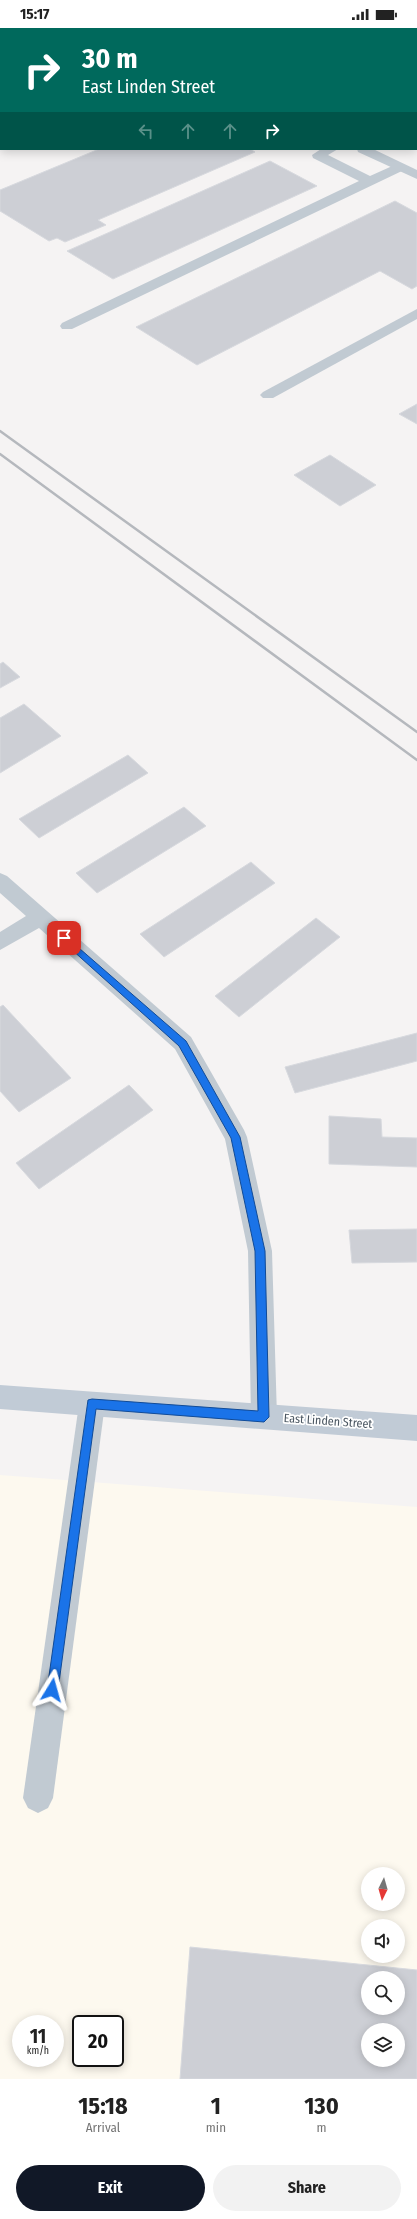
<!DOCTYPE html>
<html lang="en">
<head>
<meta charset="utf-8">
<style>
	body { margin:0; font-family:"Fira Sans Condensed",sans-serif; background:#f2f2f2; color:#222; height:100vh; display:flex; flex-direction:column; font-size:15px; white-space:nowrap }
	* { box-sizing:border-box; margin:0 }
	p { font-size:13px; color:#767676 }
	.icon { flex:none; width:22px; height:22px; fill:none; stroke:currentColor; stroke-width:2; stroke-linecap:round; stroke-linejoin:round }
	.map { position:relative; height:2051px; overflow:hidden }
	.sheet { display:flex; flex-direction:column; background:#fff; flex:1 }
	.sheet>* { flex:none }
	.banner { position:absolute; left:0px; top:0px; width:417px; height:122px; box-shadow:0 2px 10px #0003; background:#00695c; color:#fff; overflow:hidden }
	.needle { width:26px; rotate:185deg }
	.fabs { position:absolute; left:361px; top:1839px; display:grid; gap:8px }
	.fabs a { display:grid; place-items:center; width:44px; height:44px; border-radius:50%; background:#fff; box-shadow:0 2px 10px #0003; font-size:20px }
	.speed { position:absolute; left:12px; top:1987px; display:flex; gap:8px; font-size:20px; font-weight:700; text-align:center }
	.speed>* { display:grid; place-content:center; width:52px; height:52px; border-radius:50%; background:#fff; box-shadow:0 2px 10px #0003; line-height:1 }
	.speed small { font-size:10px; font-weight:400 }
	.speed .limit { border:2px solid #111; border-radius:6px; background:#fff; color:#111 }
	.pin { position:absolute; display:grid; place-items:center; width:34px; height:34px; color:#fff; margin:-17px; border-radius:8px; box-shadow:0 2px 6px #0006 }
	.me { position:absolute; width:44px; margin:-22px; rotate:8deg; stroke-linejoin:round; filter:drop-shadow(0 0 3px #0008) }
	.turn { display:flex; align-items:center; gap:14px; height:84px; padding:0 16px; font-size:18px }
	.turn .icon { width:52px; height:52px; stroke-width:2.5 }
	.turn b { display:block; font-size:28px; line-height:34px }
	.lanes { display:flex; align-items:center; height:38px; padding:0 16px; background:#0003; justify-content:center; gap:20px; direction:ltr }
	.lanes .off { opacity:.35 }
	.eta { display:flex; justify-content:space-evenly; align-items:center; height:68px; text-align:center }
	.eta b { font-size:24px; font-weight:700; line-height:28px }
	.button { display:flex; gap:8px; margin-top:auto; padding:8px 16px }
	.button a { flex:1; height:46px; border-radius:24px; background:#111827; color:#fff; font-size:16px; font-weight:700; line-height:46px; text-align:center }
	.button a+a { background:#f2f2f2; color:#222 }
	.status { display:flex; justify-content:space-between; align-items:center; height:28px; padding:0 20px; background:#fff; direction:ltr }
	.status svg { height:11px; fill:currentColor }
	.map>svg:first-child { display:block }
	.commercial { fill:#fdf9ef; fill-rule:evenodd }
	.building { fill:#cdcfd5; stroke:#d7d9de; fill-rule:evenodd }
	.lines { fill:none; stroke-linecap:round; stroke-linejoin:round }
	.service { fill:#c1cad2; fill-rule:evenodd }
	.minor { fill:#c1cad2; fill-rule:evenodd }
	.secondary { fill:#c1cbd6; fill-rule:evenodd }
	.rail { stroke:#b5b8bd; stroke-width:2.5 }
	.route { fill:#1a73e8; stroke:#114b97 }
	.labels { text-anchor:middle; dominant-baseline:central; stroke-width:3.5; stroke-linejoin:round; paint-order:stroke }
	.street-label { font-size:12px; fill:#4a5661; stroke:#fff }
</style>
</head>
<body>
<div class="status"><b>15:17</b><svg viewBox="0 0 49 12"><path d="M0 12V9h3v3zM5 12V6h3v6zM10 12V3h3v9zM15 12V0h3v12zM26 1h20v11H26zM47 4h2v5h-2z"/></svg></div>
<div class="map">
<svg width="417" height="2051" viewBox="0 0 417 2051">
	<rect width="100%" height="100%" fill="#f5f3f3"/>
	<path class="commercial" d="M0 1447 417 1479V2051H0ZM368 1846H398V1876H368ZM368 1898H398V1928H368ZM368 1950H398V1980H368ZM21 1996H55V2030H21ZM81 1996H115V2030H81ZM368 2002H398V2032H368Z"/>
	<g class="building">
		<polygon points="236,0 301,0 303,1 238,1"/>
		<polygon points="99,121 250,121 255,124 98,192 106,197 65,214 57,210 49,213 0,183 0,162"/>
		<polygon points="270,133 317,158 113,251 67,223"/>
		<polygon points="395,173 417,185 417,258 412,261 380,243 197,337 136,299"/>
		<polygon points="417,376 417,396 399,386"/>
		<polygon points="330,427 376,457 340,478 294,447"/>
		<polygon points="3,634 20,649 0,660 0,636"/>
		<polygon points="24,676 61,708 0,745 0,690"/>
		<polygon points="128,727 148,745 39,810 19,791"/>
		<polygon points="184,779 206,798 97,865 76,845"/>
		<polygon points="251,834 275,855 164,929 140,906"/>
		<polygon points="316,890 340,909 239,989 215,968"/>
		<polygon points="3,977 71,1050 19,1084 0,1063 0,979"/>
		<polygon points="417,1005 417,1033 295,1065 285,1039"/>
		<polygon points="129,1057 153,1082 39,1161 16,1135"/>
		<polygon points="329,1088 381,1091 382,1109 417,1110 417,1139 329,1136"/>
		<polygon points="417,1201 417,1234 352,1235 349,1202"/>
		<path d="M190 1919 417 1942V2051H180ZM368 1950H398V1980H368ZM368 2002H398V2032H368Z"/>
	</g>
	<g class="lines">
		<g class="service">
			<polygon points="22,0 35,0 21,1"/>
			<rect x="0" y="7" width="1" height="6"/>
			<polygon points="321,121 338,121 328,127 370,148 399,135 405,139 404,142 72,301 62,301 60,298 62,295 359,153 313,130 312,127"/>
			<polygon points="417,281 417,291 273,370 263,370 260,367 263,364"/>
			<polygon points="92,1364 101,1367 105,1376 53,1770 48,1780 38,1785 28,1780 23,1770 79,1376 83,1367"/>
		</g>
		<g class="minor">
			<polygon points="109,0 122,0 123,1 110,1"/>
			<polygon points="357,121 373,121 417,142 417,151 358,124"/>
			<polygon points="0,845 7,848 191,1009 244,1102 247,1109 272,1223 277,1389 273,1398 264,1401 255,1398 251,1389 248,1223 225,1111 175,1021 39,900 0,922 0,904 26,888 0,865"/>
		</g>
		<polygon class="secondary" points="0,1357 417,1387 417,1413 0,1381"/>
		<g class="rail">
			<polyline points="0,403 417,704"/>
			<polyline points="0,426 417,732"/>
		</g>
	</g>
	<polygon class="route" points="64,907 186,1013 240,1109 265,1223 269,1389 264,1394 96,1381 58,1662 57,1666 52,1668 48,1666 47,1662 88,1372 92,1371 258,1383 255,1223 231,1110 179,1018 61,912 60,910"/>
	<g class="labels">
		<g class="street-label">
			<text transform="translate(328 1393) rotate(4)">East Linden Street</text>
		</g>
	</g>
</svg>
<div class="fabs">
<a><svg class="needle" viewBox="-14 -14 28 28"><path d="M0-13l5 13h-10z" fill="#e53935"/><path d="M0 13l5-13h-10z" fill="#767676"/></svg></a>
<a><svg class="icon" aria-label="sound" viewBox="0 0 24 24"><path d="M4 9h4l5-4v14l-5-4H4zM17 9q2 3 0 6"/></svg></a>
<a><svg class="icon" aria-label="search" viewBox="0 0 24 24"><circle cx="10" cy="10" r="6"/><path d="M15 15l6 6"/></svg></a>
<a><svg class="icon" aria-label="layers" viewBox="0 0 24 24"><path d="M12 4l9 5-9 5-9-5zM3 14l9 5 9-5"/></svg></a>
</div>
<div class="speed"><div>11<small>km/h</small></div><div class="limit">20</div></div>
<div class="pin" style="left:64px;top:910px;background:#d93025"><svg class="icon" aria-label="arrive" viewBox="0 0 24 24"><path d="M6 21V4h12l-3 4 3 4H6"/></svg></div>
<svg class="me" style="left:52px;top:1662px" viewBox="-20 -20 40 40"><path d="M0-17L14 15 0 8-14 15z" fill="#1a73e8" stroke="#fff" stroke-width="4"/></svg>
<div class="banner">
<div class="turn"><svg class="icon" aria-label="right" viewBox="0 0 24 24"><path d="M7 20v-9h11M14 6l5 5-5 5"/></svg><div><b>30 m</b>East Linden Street</div></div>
<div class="lanes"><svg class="icon off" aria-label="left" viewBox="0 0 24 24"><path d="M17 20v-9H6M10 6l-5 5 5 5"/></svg><svg class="icon off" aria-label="ahead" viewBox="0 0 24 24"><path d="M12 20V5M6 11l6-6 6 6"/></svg><svg class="icon off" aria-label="ahead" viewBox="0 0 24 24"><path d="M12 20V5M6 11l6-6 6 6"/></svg><svg class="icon" aria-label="right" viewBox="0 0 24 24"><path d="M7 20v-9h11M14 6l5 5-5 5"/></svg></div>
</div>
</div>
<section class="sheet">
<div class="eta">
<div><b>15:18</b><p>Arrival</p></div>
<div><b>1</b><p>min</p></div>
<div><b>130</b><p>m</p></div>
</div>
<div class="button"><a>Exit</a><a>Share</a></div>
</section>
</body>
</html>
